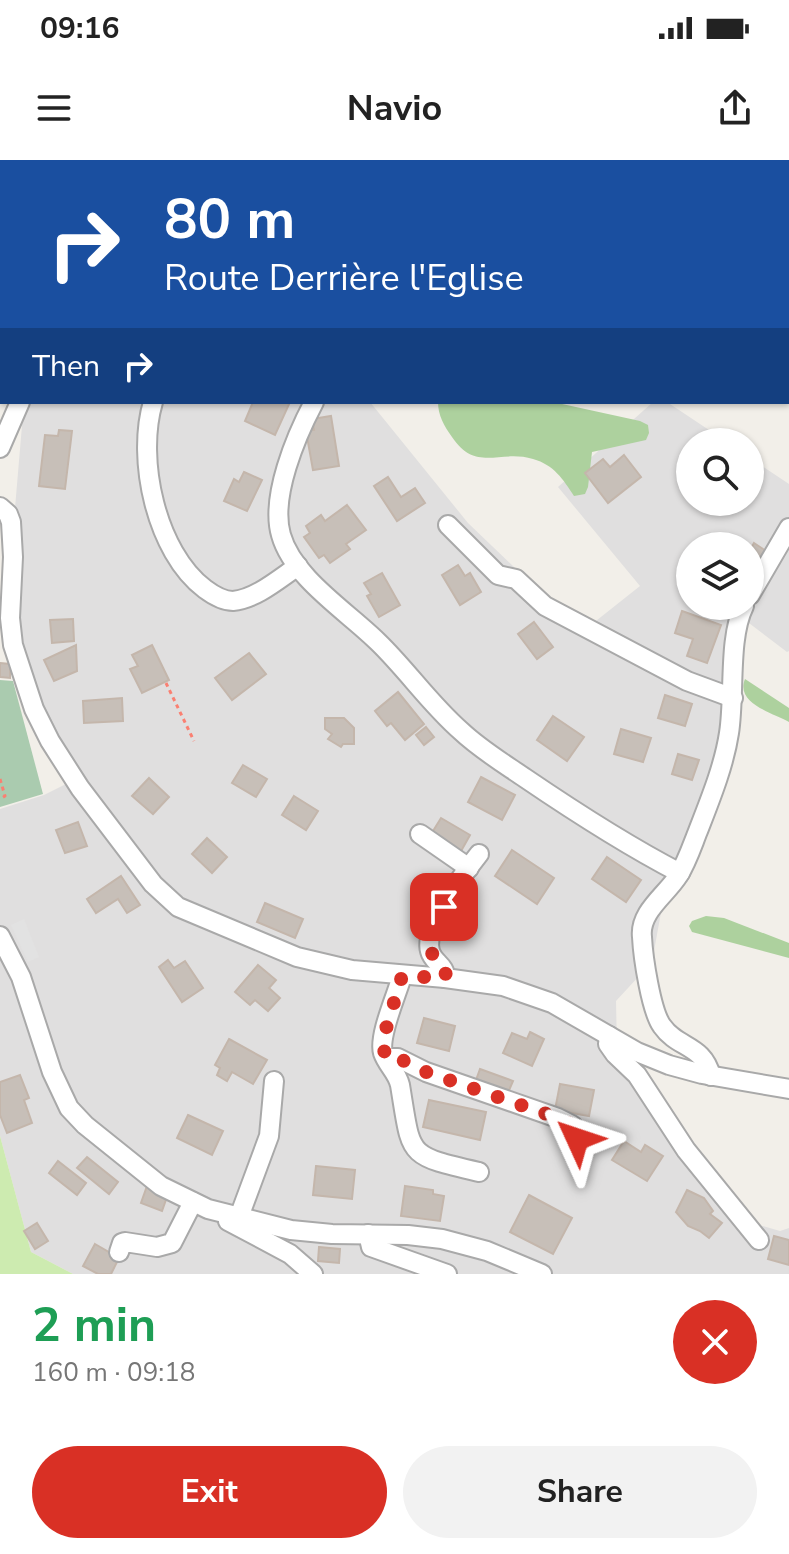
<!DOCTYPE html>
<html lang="en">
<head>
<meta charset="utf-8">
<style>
	body { margin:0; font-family:"Nunito Sans",sans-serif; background:#f2f2f2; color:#222; height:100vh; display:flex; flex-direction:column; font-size:30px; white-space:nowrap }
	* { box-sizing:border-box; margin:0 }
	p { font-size:26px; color:#767676 }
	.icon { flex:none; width:44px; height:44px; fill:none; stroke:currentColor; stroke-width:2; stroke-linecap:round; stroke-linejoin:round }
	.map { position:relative; height:1114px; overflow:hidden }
	.panel { display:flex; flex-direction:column; background:#fff; flex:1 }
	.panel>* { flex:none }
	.guide { position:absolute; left:0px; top:0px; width:790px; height:244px; box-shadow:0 2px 6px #0004; background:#1a4fa0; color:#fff; overflow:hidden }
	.fabs { position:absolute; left:676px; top:268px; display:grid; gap:16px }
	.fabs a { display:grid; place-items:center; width:88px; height:88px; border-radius:50%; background:#fff; box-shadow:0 2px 6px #0004; font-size:40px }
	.pin { position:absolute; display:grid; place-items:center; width:68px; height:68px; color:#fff; margin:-34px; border-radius:16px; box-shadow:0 4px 12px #0006 }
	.me { position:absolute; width:88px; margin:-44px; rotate:312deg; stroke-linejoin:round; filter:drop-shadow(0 0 6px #0008) }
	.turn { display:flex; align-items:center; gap:28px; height:168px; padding:0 32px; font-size:36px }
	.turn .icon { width:104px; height:104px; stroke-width:2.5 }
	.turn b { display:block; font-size:56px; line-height:68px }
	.then { display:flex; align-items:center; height:76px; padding:0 32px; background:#0003; gap:16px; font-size:30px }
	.round { display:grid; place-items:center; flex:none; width:84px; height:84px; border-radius:42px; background:#f2f2f2 }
	.summary { display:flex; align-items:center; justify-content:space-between; height:136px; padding:0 32px }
	h1 { font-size:48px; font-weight:700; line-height:60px; color:#1e9e55 }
	.cta { display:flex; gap:16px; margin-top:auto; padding:16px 32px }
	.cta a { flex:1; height:92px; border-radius:48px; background:#d93025; color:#fff; font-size:32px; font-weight:700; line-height:92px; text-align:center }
	.cta a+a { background:#f2f2f2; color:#222 }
	.status { display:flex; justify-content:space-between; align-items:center; height:56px; padding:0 40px; background:#fff; direction:ltr }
	.status svg { height:22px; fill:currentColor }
	header { display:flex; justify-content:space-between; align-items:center; height:104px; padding:0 32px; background:#fff; font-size:36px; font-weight:700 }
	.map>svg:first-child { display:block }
	.residential { fill:#e0dfdf; fill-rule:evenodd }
	.grass { fill:#cdebb0 }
	.forest { fill:#add19e }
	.cemetery { fill:#aacbaf }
	.parking { fill:#e2e2e2 }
	.building { fill:#c7bfb8; stroke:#c4b6ab; stroke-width:2 }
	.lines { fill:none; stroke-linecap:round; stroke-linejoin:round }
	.minor-casing { stroke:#a9a9a9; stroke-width:22 }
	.major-casing { stroke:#a06b00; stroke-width:28 }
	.path { stroke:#fa8072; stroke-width:3; stroke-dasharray:4 4; stroke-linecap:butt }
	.minor { stroke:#fff; stroke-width:18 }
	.major { stroke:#fcd6a4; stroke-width:24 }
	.route { stroke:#d93025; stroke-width:14; stroke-dasharray:0 25.2 }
</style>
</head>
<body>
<div class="status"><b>09:16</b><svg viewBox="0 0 49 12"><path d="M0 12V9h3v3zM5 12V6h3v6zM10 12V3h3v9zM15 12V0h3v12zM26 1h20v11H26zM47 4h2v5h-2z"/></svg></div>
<header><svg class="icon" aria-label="menu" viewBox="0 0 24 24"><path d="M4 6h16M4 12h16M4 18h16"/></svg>Navio<svg class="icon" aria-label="share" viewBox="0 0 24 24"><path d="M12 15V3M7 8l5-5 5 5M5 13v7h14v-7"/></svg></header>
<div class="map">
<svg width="789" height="1114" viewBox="0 0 789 1114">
	<rect width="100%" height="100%" fill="#f2efe9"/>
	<g class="residential">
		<polygon points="0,0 477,0 2,2 2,72"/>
		<polygon points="530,0 789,0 789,31 788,2"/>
		<path d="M24 242H370L468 363 582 472 640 426 558 327 653 242H667L727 282H690V342H750V298L789 324V491L787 492 745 460 738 542 662 747 652 802 616 841 617 888 742 1051 759 1065 780 1071 789 1068V1114H73L31 1092 0 976V649L44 635 78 618 46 562 16 484 15 348ZM690 386H750V446H690Z"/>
	</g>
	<polygon class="grass" points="0,976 31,1092 73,1114 0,1114"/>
	<g class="forest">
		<path d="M438 242H553L640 261 648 265 649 273 646 280 592 292 588 327 585 334 574 336C563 319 554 305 533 299 500 289 476 313 452 277 444 266 438 255 438 242Z"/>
		<path d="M745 519 789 548V562C773 553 735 543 745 519Z"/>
		<polygon points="706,756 724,758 789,783 789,798 692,772 689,766 692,761"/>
	</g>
	<polygon class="cemetery" points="0,520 13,521 43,634 0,647"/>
	<polygon class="parking" points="24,759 39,797 28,802 11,765"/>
	<g class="building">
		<polygon points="253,242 290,242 275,275 245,261"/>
		<polygon points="331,256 339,306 313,310 306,271 314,270 312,259"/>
		<polygon points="59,270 72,271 65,329 39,326 45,275 58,276"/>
		<polygon points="624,295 641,317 608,343 585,313 603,299 610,307"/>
		<polygon points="244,312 262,320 247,351 224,341 234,319 239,322"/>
		<polygon points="388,317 401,337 415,328 425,343 397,361 374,326"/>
		<polygon points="347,345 366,370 346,384 350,389 330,403 324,395 319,398 304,377 310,373 306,366 321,355 325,361"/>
		<polygon points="754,383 766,391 756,405 750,400 750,390"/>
		<polygon points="458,405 465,416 470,413 481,432 460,445 442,415"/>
		<polygon points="382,413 400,445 379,457 367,436 371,434 364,423"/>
		<polygon points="682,451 721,465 707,503 687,496 693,479 675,473"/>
		<polygon points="73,459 74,481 52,483 50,460"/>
		<polygon points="534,462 553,487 537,499 518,474"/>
		<polygon points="76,485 77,511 54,521 44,500"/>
		<polygon points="152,485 169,520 142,533 130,509 138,506 132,495"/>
		<polygon points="249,493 266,514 232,540 215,518"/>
		<polygon points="0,503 10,504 10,518 0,517"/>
		<polygon points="398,532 424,564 405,580 391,563 387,566 375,551"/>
		<polygon points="665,535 692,544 685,566 658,558"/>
		<polygon points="122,538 123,561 84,563 83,541"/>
		<polygon points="553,556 584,577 567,601 537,580"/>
		<polygon points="325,558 344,558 354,568 354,584 343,584 341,587 328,579 332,574 325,569"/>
		<polygon points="426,567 434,577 424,585 416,575"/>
		<polygon points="621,569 651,578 643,602 614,594"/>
		<polygon points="678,594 699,600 692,620 672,614"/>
		<polygon points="243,605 267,619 256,637 232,623"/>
		<polygon points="481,617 515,635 502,660 468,642"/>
		<polygon points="149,618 169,637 153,654 132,636"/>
		<polygon points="294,636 318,651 306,670 282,655"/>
		<polygon points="441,658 470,675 460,693 430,676"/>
		<polygon points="78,662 87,686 65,693 56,670"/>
		<polygon points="207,678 227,697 212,713 192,694"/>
		<polygon points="512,690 554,718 537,744 495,716"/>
		<polygon points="607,697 641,720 626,742 592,719"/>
		<polygon points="121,716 140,745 127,753 118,739 96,753 87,739"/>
		<polygon points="265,743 303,759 295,778 257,762"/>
		<polygon points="168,800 174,808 185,801 203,828 182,842 159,807"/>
		<polygon points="258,805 276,820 269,828 280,838 268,851 255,840 250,845 235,832"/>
		<polygon points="424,858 455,866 449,891 417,883"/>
		<polygon points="530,872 544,879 532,906 503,893 512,873 527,879"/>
		<polygon points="229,879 267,900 253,924 232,912 227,921 217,915 220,908 215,905"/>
		<polygon points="480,909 513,921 507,935 475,923"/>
		<polygon points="20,915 29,938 24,940 32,963 7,973 0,955 0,922"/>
		<polygon points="560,924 594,930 589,956 555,950"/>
		<polygon points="429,940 486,952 480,980 423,967"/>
		<polygon points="188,955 223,971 212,995 177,978"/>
		<polygon points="624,981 641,992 645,985 663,996 647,1021 612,1000"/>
		<polygon points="87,997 118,1022 109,1034 77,1008"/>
		<polygon points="58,1001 86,1023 77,1035 49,1013"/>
		<polygon points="316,1006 355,1010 352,1039 313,1035"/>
		<polygon points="147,1026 168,1034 162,1051 141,1043"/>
		<polygon points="405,1026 433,1030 433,1034 444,1036 440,1061 401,1056"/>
		<polygon points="687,1030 704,1038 713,1051 710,1054 722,1063 709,1078 700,1071 688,1066 676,1052"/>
		<polygon points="529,1035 572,1058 553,1094 510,1072"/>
		<polygon points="37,1063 48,1081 35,1089 24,1071"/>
		<polygon points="774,1076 789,1080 789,1105 768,1099"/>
		<polygon points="95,1084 119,1098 111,1114 98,1114 83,1106"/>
		<polygon points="319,1087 340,1089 339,1103 318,1101"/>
	</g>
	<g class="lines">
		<defs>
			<g id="minor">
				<polyline points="262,0 262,2"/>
				<polyline points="669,0 670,2"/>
				<polyline points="85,2 86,0"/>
				<polyline points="213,2 216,0"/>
				<polyline points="359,2 361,0"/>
				<polyline points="788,194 789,193"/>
				<path d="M153 242C136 299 156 392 205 429 213 435 223 441 233 441 256 439 280 418 298 406"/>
				<path d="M314 242C296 276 270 337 281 375 293 418 348 452 378 482 407 510 430 544 461 571 480 589 503 603 525 618 575 652 626 685 680 713"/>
				<polyline points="0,288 20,242"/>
				<polyline points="0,347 8,354 11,362 13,397 10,458 13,485 34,549 50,581 80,628 153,724 178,747 297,797 352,810 445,818 503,826 552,843 637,892 669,905 702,914 789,929"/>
				<polyline points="448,365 498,415 516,419 545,446 687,521 733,538"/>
				<polyline points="750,435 789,368"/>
				<polyline points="420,674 469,708"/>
				<polyline points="0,776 21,817 52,912 69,948 85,965 161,1026 208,1049 291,1070 332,1074 408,1075 442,1079 487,1091 542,1114"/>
				<path d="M402 816C397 834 378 876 383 893 387 905 397 912 400 925 412 997 405 995 479 1012"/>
				<path d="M445 818C446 805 433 803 430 791 423 767 464 713 479 694"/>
				<polyline points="609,876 608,884 615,894 637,915 686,990 759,1080"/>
				<polyline points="386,898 398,898 426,912 558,958 572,965 577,979"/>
				<path d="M711 916C703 884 678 889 662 866 651 851 643 797 642 777 639 752 666 735 678 716 687 702 692 686 698 671 710 640 724 606 729 573 735 535 728 478 744 446"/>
				<polyline points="239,1057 269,976 274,921"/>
				<polyline points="228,1061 290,1094 313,1114"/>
				<polyline points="368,1074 371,1087 447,1114"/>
				<polyline points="119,1092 122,1083 125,1082 157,1087 172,1083 193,1042"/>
			</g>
			<g id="major">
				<polyline points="117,2 120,0"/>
				<polyline points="142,2 144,0"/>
				<polyline points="0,169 2,165"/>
			</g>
		</defs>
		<use href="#minor" class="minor-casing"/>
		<use href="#major" class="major-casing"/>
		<g class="path">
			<polyline points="166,523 194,581"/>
			<polyline points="0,619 5,636 0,639"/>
		</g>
		<use href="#minor" class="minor"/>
		<use href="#major" class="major"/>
	</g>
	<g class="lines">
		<polyline class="route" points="444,747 429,780 433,797 446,811 445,818 402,816 382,882 386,898 398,898 426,912 558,958 572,965 577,979"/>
	</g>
</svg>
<div class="fabs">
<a><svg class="icon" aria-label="search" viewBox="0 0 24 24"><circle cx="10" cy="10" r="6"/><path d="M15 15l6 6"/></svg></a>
<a><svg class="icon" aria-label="layers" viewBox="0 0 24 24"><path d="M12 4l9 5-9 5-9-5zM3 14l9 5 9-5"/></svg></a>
</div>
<div class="pin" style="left:444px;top:747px;background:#d93025"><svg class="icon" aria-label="arrive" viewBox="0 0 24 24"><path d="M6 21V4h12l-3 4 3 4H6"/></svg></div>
<svg class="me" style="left:577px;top:979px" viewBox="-20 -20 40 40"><path d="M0-17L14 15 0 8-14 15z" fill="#d93025" stroke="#fff" stroke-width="4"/></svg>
<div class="guide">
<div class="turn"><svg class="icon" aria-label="right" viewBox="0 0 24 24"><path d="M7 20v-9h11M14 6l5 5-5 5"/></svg><div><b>80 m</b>Route Derrière l'Eglise</div></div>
<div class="then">Then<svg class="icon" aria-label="right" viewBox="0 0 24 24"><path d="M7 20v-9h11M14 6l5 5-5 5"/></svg></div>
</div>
</div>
<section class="panel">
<div class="summary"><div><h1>2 min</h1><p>160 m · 09:18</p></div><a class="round" style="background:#d93025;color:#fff"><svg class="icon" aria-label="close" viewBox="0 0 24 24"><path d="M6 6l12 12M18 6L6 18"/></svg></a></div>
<div class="cta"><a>Exit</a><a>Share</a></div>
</section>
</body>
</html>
